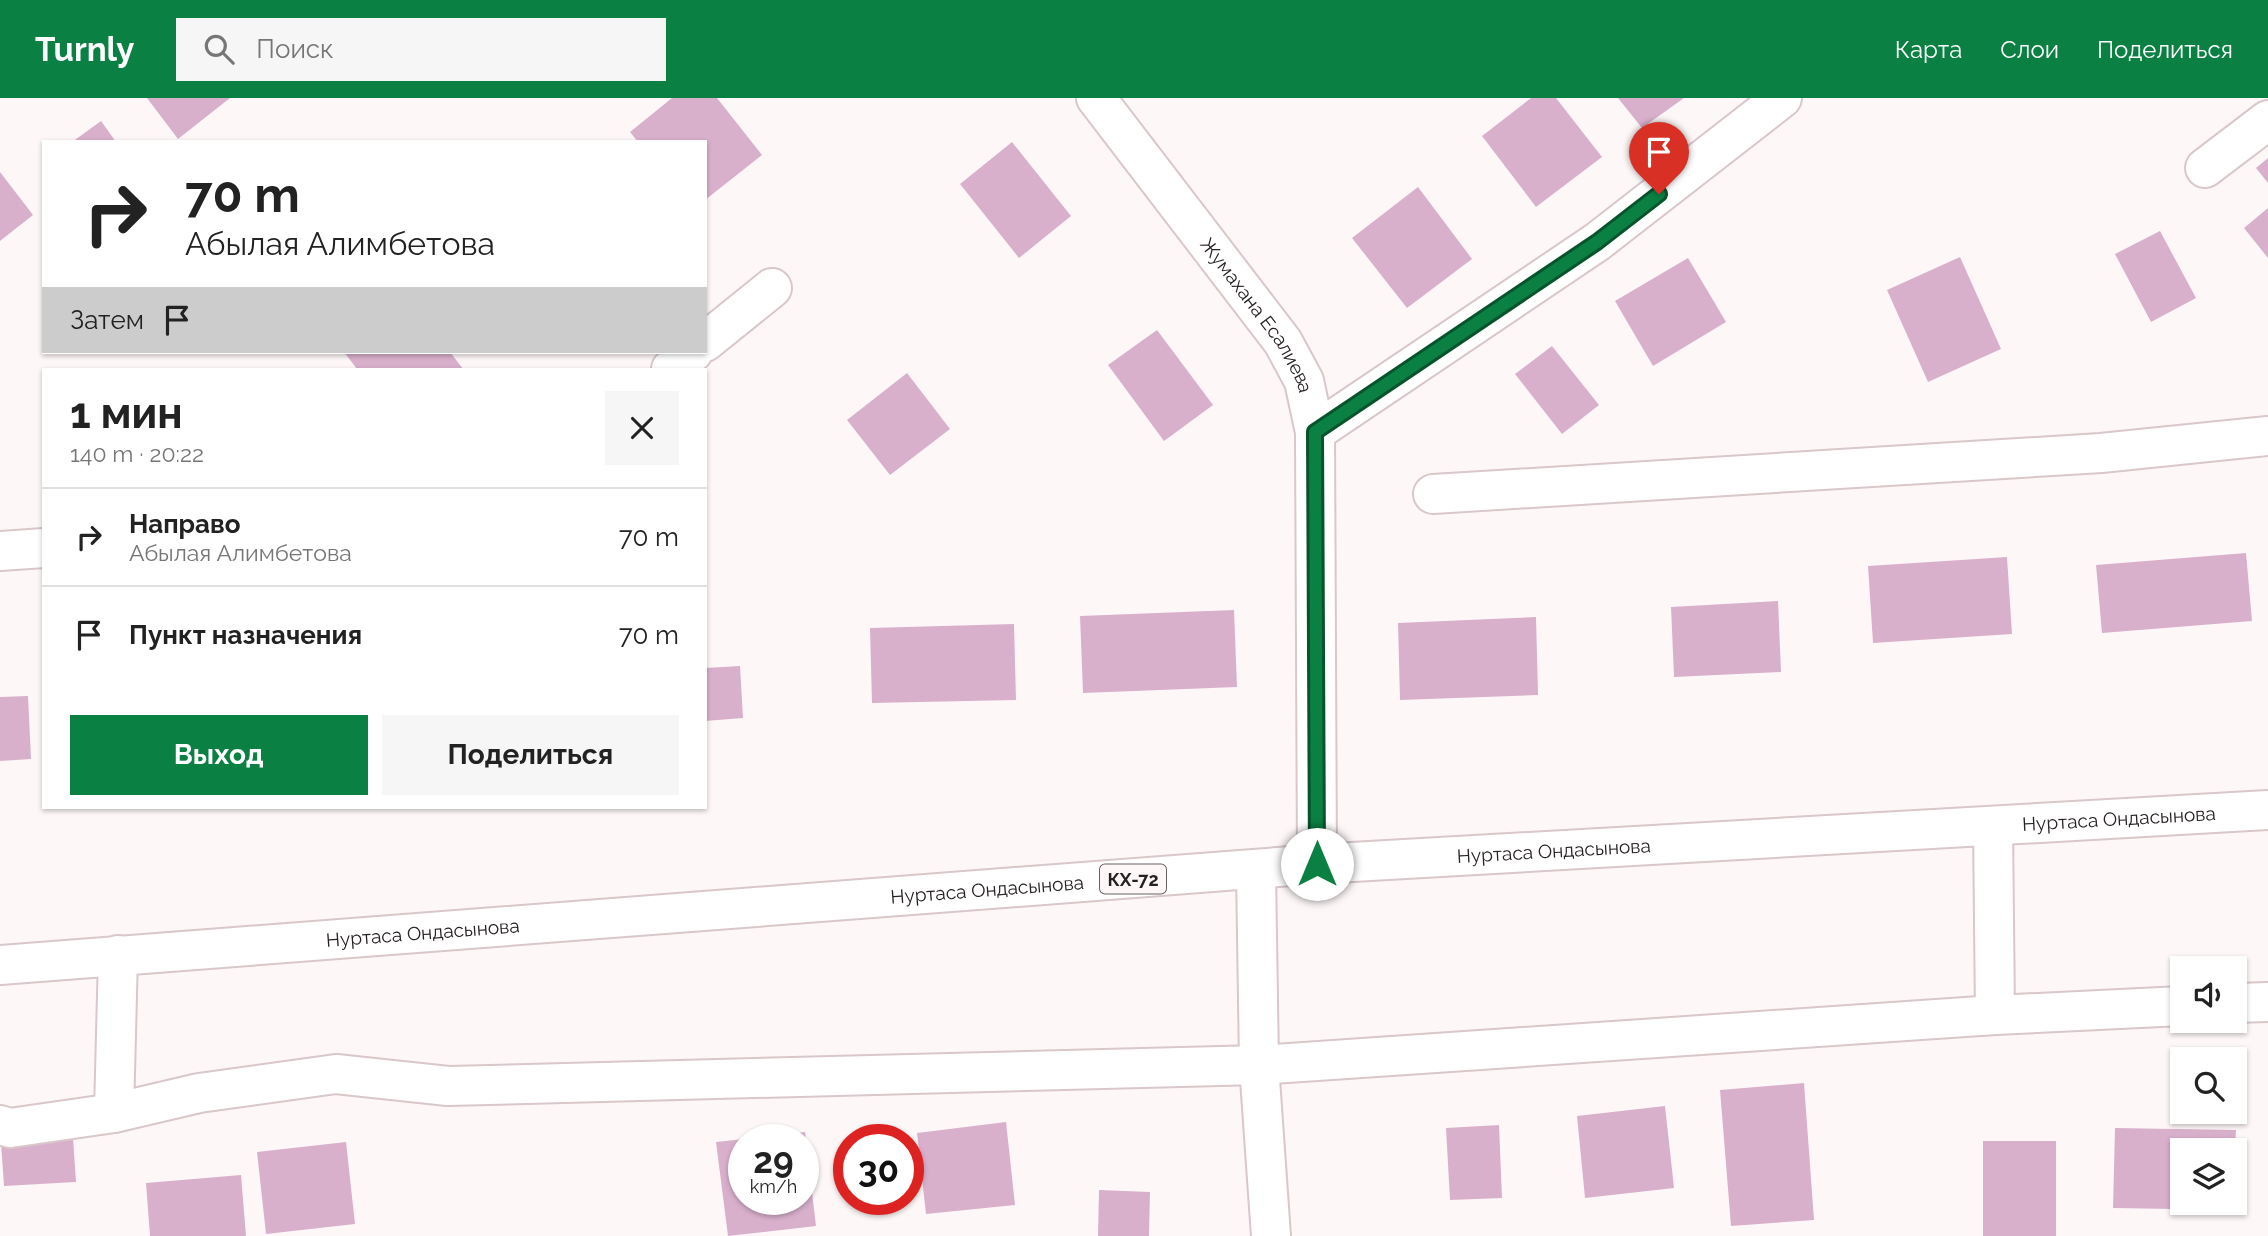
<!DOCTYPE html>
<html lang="ru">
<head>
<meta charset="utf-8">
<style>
	body { margin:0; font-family:Raleway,sans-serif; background:#f6f6f6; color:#222; height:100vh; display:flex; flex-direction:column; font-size:26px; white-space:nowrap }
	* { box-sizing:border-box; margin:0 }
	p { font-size:23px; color:#767676 }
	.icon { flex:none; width:38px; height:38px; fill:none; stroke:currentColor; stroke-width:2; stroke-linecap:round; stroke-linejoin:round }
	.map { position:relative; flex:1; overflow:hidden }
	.panel { position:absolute; left:42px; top:270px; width:665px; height:441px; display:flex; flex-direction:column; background:#fff; border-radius:0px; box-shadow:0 2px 5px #0004 }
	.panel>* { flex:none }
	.top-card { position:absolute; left:42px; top:42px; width:665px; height:214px; border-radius:0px; box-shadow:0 2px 5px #0004; background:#fff; color:#222; overflow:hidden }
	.fabs { position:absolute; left:2170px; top:858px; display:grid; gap:14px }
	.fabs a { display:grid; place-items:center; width:77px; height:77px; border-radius:0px; background:#fff; box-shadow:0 2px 5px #0004; font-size:35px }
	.speed { position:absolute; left:728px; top:1026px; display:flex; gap:14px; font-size:35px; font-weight:700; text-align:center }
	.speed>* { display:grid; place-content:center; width:91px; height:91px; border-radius:50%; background:#fff; box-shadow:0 2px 5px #0004; line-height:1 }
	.speed small { font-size:18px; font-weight:400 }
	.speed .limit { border:10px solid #d22; background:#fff; color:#111 }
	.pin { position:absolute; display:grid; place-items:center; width:60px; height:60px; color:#fff; margin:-72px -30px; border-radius:50% 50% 50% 0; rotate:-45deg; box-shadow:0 0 7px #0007 }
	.pin .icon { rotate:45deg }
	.me { position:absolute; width:77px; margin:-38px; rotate:0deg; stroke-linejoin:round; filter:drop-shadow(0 0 5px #0008) }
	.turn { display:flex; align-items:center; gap:24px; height:147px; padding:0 28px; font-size:32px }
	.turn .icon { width:91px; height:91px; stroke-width:2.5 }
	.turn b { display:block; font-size:49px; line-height:60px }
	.then { display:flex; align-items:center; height:66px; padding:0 28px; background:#0003; gap:14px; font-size:26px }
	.round { display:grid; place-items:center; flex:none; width:74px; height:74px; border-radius:0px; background:#f6f6f6 }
	.summary { display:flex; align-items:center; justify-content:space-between; height:119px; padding:0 28px }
	h1 { font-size:42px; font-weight:700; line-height:52px }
	.cta { display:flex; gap:14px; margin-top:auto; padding:14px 28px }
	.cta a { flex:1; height:80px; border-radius:0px; background:#0b8043; color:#fff; font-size:28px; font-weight:700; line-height:80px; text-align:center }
	.cta a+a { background:#f6f6f6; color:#222 }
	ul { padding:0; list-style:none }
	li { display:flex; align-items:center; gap:21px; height:98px; padding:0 28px; border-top:2px solid #e0e0e0 }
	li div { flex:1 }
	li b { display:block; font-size:26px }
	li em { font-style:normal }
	header { display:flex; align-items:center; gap:42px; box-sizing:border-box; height:98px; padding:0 35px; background:#0b8043; color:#fff }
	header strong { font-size:33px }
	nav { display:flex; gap:38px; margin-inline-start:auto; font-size:24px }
	.search { width:490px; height:63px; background:#f6f6f6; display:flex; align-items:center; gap:18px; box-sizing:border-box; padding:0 24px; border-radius:0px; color:#767676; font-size:26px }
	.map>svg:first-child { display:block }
	.building { fill:#d9b0cc }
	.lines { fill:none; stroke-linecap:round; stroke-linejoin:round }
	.minor-casing { stroke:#d9c7ca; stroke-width:42 }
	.major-casing { stroke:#d9c7ca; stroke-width:42 }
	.minor { stroke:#fff; stroke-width:38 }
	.major { stroke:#fff; stroke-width:38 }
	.route-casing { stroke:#07532c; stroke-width:18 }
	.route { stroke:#0b8043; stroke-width:12 }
	.labels { text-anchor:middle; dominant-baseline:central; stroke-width:7; stroke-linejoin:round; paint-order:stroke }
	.shield { fill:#fef7f8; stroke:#686162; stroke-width:2 }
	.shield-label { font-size:18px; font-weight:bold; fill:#272122 }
	.street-label { font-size:19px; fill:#272122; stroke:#fef7f8 }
</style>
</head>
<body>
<header>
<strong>Turnly</strong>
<div class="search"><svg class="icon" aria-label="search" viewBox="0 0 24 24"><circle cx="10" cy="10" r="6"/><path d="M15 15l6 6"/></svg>Поиск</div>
<nav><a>Карта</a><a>Слои</a><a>Поделиться</a></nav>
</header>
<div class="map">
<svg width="2268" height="1138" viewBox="0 0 2268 1138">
	<rect width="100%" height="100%" fill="#fef7f8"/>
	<g class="building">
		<polygon points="147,0 230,0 178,41"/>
		<polygon points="672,0 717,0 762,57 705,102 705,44 638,44 630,34"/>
		<polygon points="1531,0 1556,0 1602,59 1536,109 1482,38"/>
		<polygon points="1618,0 1684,0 1642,30"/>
		<polygon points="101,23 116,44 72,44"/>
		<polygon points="1012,44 1071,118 1019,160 960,86"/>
		<polygon points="2268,60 2268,85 2256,70"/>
		<polygon points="0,74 33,117 0,143"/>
		<polygon points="1418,89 1472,161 1407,210 1352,140"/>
		<polygon points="2268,110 2268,160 2244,130"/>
		<polygon points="2160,133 2196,200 2151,224 2115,156"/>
		<polygon points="1960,159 2001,251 1928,284 1887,192"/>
		<polygon points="1688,160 1726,224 1653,268 1615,203"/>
		<polygon points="1157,232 1213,307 1164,343 1108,267"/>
		<polygon points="1552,248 1599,307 1562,336 1515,276"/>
		<polygon points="344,254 450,254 463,271 357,271"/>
		<polygon points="907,275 950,331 890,377 847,322"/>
		<polygon points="2246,455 2252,523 2102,535 2096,467"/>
		<polygon points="2007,459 2012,536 1873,545 1868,468"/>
		<polygon points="1778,503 1781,574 1674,579 1671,509"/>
		<polygon points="1234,512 1237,589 1083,595 1080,518"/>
		<polygon points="1536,519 1538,597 1400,602 1398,525"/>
		<polygon points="1014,526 1016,602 872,605 870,530"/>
		<polygon points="740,568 743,620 705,623 705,570"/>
		<polygon points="28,598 31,661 0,663 0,599"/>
		<polygon points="1804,985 1814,1122 1731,1128 1720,992"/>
		<polygon points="1665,1008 1674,1090 1585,1100 1577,1018"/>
		<polygon points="1006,1024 1015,1107 926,1116 917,1035"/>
		<polygon points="1499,1027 1502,1100 1450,1102 1446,1030"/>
		<polygon points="2115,1030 2236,1032 2235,1052 2182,1052 2182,1104 2233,1104 2233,1112 2113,1110"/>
		<polygon points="805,1034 816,1128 728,1138 716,1044 744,1041 744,1101 803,1101 803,1041 758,1040"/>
		<polygon points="73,1040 76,1084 4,1088 1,1045"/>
		<rect x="1983" y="1043" width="73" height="95"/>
		<polygon points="346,1044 355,1126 266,1136 257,1054"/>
		<polygon points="241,1077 246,1138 150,1138 146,1085"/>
		<polygon points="1099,1092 1150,1094 1149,1138 1098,1138"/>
	</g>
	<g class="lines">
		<defs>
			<g id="minor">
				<path id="s1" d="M1096 0 1283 244 1304 283 1315 334 1317 766"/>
				<polyline points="2205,70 2268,22"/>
				<polyline points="705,244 772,190"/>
				<polyline points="671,271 693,254"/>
				<polyline points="1315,334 1597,144 1782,0"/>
				<polyline points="1433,396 2101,355 2268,338"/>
				<polyline points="0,453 44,450"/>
				<polyline points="1993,728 1995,917"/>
				<polyline points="1256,772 1259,967 1271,1138"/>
				<polyline points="118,857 114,1015 199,995 336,976 448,988 1259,967 1995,917 2182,908"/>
				<polyline points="2235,905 2268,904"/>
				<polyline points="0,1027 10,1030 114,1015"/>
			</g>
			<g id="major">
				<path id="s2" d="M0 867 1317 766 2268 712"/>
			</g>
		</defs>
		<use href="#minor" class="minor-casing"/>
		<use href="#major" class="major-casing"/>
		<use href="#minor" class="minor"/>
		<use href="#major" class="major"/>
	</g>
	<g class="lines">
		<defs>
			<polyline id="route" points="1317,766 1315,334 1597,144 1659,96"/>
		</defs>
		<use href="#route" class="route-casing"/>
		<use href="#route" class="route"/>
	</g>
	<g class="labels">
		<rect class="shield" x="1100" y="766.5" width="66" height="29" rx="5"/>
		<g class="shield-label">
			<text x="1133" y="781">КХ-72</text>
		</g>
		<g class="street-label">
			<text stroke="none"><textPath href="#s1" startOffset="271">Жумахана Есалиева</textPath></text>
			<text stroke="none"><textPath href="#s2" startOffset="2124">Нуртаса Ондасынова</textPath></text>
			<text stroke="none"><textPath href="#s2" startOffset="1558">Нуртаса Ондасынова</textPath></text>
			<text stroke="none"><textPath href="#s2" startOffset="990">Нуртаса Ондасынова</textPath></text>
			<text stroke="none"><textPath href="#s2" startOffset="424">Нуртаса Ондасынова</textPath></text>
		</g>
	</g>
</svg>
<div class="fabs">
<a><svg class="icon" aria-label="sound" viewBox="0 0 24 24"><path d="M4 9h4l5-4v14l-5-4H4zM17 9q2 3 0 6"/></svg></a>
<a><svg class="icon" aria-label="search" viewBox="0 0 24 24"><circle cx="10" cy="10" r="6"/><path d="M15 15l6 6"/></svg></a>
<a><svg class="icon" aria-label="layers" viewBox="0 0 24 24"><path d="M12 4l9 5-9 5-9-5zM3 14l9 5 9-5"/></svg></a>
</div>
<div class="speed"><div>29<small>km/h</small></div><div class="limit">30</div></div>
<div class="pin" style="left:1659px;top:96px;background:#d93025"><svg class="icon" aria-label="arrive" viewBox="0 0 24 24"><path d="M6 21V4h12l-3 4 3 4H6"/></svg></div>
<svg class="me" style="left:1317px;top:766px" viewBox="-20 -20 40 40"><circle r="19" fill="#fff"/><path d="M0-13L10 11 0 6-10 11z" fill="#0b8043"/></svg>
<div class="top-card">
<div class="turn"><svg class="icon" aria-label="right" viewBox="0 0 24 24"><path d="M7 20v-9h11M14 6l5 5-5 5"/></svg><div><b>70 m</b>Абылая Алимбетова</div></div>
<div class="then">Затем<svg class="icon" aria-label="arrive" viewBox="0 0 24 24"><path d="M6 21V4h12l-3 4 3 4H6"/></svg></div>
</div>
<section class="panel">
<div class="summary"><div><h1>1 мин</h1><p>140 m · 20:22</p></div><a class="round"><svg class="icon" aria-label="close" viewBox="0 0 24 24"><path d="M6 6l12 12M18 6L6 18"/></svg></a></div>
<ul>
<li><svg class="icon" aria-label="right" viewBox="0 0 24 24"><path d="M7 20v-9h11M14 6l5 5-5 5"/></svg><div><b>Направо</b><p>Абылая Алимбетова</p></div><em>70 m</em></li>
<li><svg class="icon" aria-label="arrive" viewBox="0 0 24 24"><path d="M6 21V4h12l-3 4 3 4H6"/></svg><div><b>Пункт назначения</b></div><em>70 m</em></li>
</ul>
<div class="cta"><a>Выход</a><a>Поделиться</a></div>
</section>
</div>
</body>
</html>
